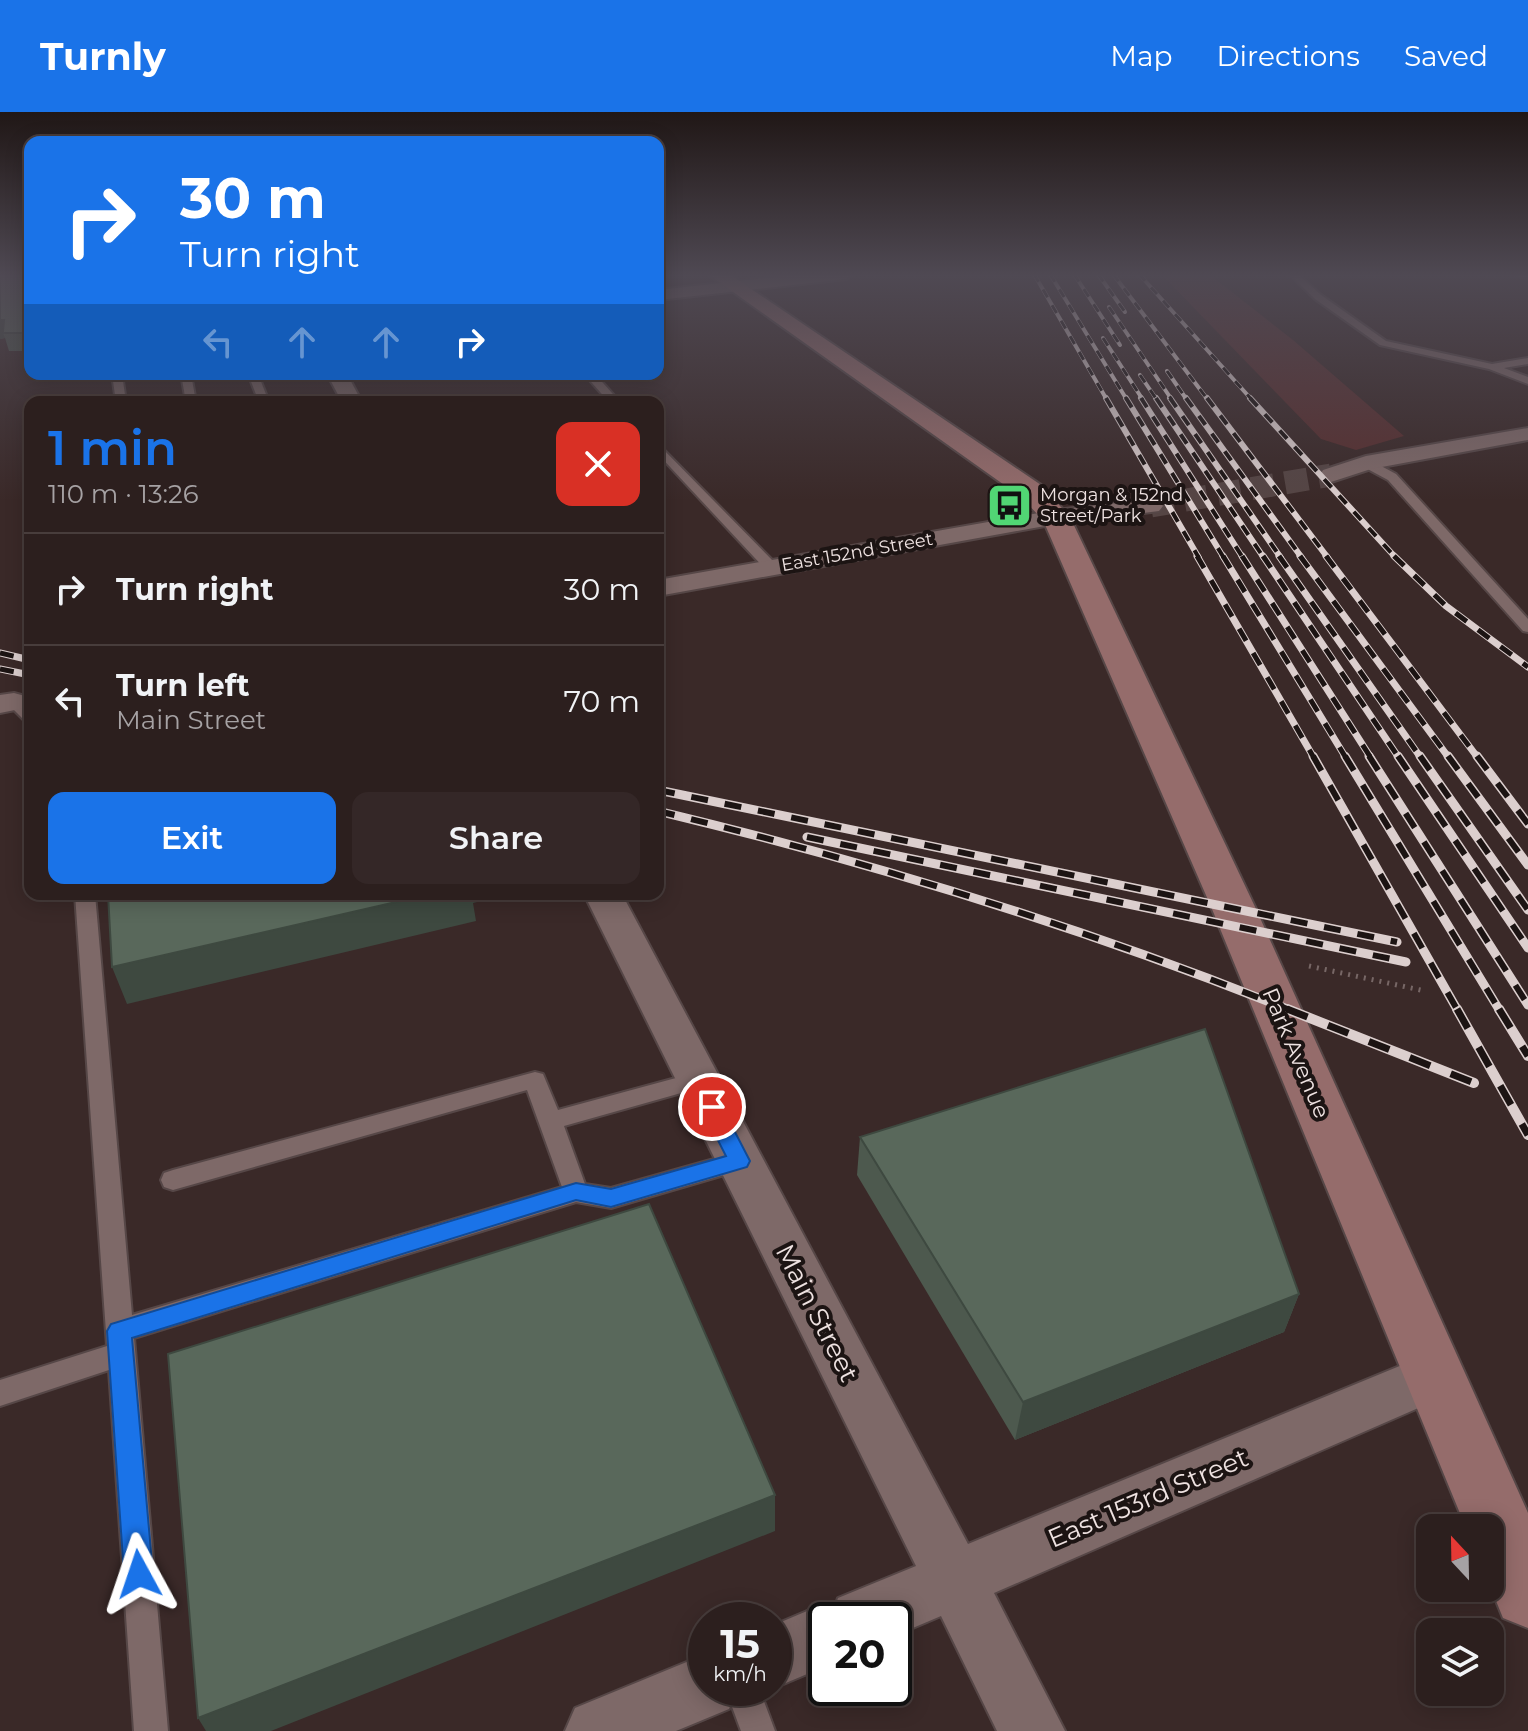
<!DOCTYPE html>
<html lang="en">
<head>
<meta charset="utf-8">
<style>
	body { margin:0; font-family:Montserrat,sans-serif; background:#342727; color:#f1f3f6; height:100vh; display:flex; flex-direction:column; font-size:30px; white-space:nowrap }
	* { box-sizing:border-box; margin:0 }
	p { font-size:26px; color:#a6a2a4 }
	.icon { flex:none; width:44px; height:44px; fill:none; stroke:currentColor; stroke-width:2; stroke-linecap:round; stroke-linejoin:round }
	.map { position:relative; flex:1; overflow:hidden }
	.panel { position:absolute; left:24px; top:284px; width:640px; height:504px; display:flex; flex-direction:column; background:#2c1f1e; border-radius:16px; box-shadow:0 4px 20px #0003,0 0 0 2px #483d3c }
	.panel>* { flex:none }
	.hud { position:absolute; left:24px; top:24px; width:640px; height:244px; border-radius:16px; box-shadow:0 4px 20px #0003,0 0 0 2px #483d3c; background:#1a73e8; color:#fff; overflow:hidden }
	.needle { width:52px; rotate:338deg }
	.buttons { position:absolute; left:1416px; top:1402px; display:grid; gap:16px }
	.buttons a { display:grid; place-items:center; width:88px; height:88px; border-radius:16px; background:#2c1f1e; box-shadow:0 4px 20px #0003,0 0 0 2px #483d3c; font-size:40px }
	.speed { position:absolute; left:688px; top:1490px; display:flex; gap:16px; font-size:40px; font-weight:700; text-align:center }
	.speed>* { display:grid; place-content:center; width:104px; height:104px; border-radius:50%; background:#2c1f1e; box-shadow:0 4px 20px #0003,0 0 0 2px #483d3c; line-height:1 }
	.speed small { font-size:20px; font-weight:400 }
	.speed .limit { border:4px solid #111; border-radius:12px; background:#fff; color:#111 }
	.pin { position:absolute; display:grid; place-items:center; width:68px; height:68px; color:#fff; margin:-34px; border:4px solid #fff; border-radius:50%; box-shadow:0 2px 8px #0007 }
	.me { position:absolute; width:88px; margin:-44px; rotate:355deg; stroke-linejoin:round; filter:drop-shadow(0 0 6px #0008) }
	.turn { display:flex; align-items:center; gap:28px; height:168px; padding:0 24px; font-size:36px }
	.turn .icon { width:104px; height:104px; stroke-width:2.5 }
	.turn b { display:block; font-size:56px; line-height:68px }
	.lanes { display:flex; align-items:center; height:76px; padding:0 24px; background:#0003; justify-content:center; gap:40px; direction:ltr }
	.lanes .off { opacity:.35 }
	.round { display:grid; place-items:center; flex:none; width:84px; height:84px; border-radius:16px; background:#342727 }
	.summary { display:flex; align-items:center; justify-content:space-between; height:136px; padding:0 24px }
	h1 { font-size:48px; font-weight:600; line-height:60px; color:#1a73e8 }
	.cta { display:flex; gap:16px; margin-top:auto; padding:16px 24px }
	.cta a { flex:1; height:92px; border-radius:16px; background:#1a73e8; color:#fff; font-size:32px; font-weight:600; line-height:92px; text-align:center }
	.cta a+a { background:#342727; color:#f1f3f6 }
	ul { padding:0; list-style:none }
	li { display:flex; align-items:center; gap:24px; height:112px; padding:0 24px; border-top:2px solid #483d3c }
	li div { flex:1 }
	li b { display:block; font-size:30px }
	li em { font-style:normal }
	header { display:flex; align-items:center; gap:48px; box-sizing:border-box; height:112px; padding:0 40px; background:#1a73e8; color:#fff }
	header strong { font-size:38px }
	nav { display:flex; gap:44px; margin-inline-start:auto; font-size:28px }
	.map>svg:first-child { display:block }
	.green { fill:#572f2f }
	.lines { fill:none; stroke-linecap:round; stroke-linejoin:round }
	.street-tunnel { stroke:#554544; stroke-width:23; stroke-dasharray:23 11; stroke-linecap:butt }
	.lane-casing { stroke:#564747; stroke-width:4 }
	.street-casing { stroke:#564747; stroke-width:4 }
	.secondary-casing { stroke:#564747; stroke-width:4 }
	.path { stroke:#776766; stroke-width:5; stroke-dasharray:2 6; stroke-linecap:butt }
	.lane { fill:#7e6968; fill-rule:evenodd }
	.street { fill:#7e6968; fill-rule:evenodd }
	.secondary { fill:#956c6b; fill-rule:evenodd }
	.rail-far4-casing { stroke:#dccfce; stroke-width:4 }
	.rail-far3-casing { stroke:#dccfce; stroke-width:6 }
	.rail-far2-casing { stroke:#dccfce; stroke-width:7 }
	.rail-far1-casing { stroke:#dccfce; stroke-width:9 }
	.rail-casing { stroke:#dccfce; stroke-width:10 }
	.rail-far4 { stroke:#1c1413; stroke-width:3; stroke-dasharray:9; stroke-linecap:butt }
	.rail-far3 { stroke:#1c1413; stroke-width:4; stroke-dasharray:11; stroke-linecap:butt }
	.rail-far2 { stroke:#1c1413; stroke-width:5; stroke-dasharray:14; stroke-linecap:butt }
	.rail-far1 { stroke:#1c1413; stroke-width:6; stroke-dasharray:17; stroke-linecap:butt }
	.rail { stroke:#1c1413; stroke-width:7; stroke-dasharray:22; stroke-linecap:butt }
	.wall { fill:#4d594e }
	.shaded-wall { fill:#3e4940 }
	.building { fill:#59685b; stroke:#3e4940; stroke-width:2 }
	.route { fill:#1a73e8; stroke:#114b97; stroke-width:2 }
	.labels { text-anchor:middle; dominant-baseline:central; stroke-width:8; stroke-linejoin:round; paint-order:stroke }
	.far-poi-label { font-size:18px; fill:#eee2e1; stroke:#1c1413; text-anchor:start }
	.far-street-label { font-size:18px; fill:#eee2e1; stroke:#1c1413 }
	.street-label { font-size:22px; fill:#eee2e1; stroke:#1c1413 }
	.near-street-label { font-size:26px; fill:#eee2e1; stroke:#1c1413 }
</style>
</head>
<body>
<header>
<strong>Turnly</strong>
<nav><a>Map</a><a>Directions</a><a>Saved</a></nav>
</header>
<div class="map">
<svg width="1528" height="1619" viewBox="0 0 1528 1619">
	<rect width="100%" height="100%" fill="#3a2928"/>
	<polygon class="green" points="1161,162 1209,162 1293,228 1404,324 1356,338 1321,327"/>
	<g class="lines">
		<polyline class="street-tunnel" points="1151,394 1331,363"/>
		<defs>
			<g id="lane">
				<polygon points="1289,162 1298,162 1321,183 1386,229 1492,252 1528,246 1528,252 1504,256 1528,265 1528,272 1489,257 1380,233 1315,187"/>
				<polygon points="1514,162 1528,162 1528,166 1515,164"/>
				<polygon points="112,262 122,262 126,290 116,290"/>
				<polygon points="181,262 191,262 196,290 186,290"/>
				<polygon points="248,262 258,262 269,290 259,290"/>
				<polygon points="584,262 595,262 620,290 609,290"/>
				<polygon points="658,332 776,452 776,458 766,458 658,342"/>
				<polygon points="1362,348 1370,348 1396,362 1528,507 1528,520 1523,519 1388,368 1362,354"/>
				<polygon points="14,585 30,596 30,610 24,608 6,590"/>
				<polygon points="75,782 95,782 132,1203 562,1075 527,978 173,1078 164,1075 161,1068 164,1061 173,1058 535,960 543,962 558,998 698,960 706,962 709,968 706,974 564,1014 585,1072 611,1076 739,1040 748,1042 751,1049 748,1056 611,1096 576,1090 134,1226 168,1619 134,1619 109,1258 0,1294 0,1268 107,1234"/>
				<polygon points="725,1576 759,1576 775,1619 741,1619"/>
			</g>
			<g id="street">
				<polygon points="803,162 854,162 846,167 658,188 658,178"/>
				<polygon points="327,262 347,262 362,290 342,290"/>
				<polygon points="1528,316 1528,328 1371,357 1331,370 1323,368 1320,363 1323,358 1366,344"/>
				<polygon points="1151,387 1159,389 1163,394 1159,399 1056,412 658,484 658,468 1056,398"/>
				<polygon points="14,581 25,584 29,590 25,596 0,601 0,583"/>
				<polygon points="584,782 622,782 968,1432 1436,1239 1455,1246 1463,1263 1455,1280 994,1481 1065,1619 997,1619 941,1504 894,1524 894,1508 826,1508 826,1554 774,1576 773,1576 774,1513 826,1491 835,1495 838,1486 916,1454"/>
				<polygon points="706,1542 706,1576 737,1576 729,1597 676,1619 565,1619 575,1596"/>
			</g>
			<polygon id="secondary" points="708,162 729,162 1041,373 1070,405 1256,797 1528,1401 1528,1516 1503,1506 1490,1474 1490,1416 1466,1416 1212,797 1043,408 1021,385"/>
		</defs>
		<use href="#lane" class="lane-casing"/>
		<use href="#street" class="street-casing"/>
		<use href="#secondary" class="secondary-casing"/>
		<polyline class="path" points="1309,854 1425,879"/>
		<use href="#lane" class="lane"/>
		<use href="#street" class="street"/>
		<use href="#secondary" class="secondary"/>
		<defs>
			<g id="rail-far4">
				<polyline points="1034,162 1107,288"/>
				<polyline points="1050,162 1127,288"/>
				<polyline points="1074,162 1120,233"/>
				<polyline points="1098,162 1125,200"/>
				<polyline points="1113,162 1208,288"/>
				<polyline points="1139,162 1252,288"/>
				<polyline points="1109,195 1172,288"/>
				<polyline points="1103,226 1143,288"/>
				<polyline points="1167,259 1187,288"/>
				<polyline points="1140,263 1157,288"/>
			</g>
			<g id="rail-far3">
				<polyline points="1106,286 1199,446"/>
				<polyline points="1126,286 1224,446"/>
				<polyline points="1141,286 1243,446"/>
				<polyline points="1156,286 1264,446"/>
				<polyline points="1170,286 1281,446"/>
				<polyline points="1186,286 1302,446"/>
				<polyline points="1207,286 1328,446"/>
				<polyline points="1250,286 1396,446"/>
			</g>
			<g id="rail-far2">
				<polyline points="1197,444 1314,646"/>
				<polyline points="1223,444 1346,646"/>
				<polyline points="1242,444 1371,646"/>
				<polyline points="1263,444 1399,646"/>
				<polyline points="1279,444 1421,646"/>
				<polyline points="1300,444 1449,646"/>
				<polyline points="1326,444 1478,646"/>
				<polyline points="1394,444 1446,494 1528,555"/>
				<polyline points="0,541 30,548"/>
				<polyline points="0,557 30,563"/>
			</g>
			<g id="rail-far1">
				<polyline points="1313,644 1458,899"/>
				<polyline points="1345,644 1500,899"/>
				<polyline points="1369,644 1528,893"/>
				<polyline points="1398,644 1528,836"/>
				<polyline points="1420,644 1528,798"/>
				<polyline points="1448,644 1528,753"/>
				<polyline points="1477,644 1528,712"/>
				<polyline points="658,678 1397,830"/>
				<path d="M658 699C874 751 1086 816 1292 899"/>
				<polyline points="807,725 1406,850"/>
			</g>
			<g id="rail">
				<polyline points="1287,897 1474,971"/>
				<polyline points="1457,897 1528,1023"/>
				<polyline points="1499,897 1528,944"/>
			</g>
		</defs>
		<use href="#rail-far4" class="rail-far4-casing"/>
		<use href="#rail-far3" class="rail-far3-casing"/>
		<use href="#rail-far2" class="rail-far2-casing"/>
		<use href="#rail-far1" class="rail-far1-casing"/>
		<use href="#rail" class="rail-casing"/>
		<use href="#rail-far4" class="rail-far4"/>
		<use href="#rail-far3" class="rail-far3"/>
		<use href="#rail-far2" class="rail-far2"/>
		<use href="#rail-far1" class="rail-far1"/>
		<use href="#rail" class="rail"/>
	</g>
	<g class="wall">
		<polygon points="30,162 30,239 9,239 5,226 0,227"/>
		<polygon points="860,1025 1299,1182 1284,1220 1015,1328 857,1063"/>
	</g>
	<g class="shaded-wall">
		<polygon points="0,208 4,208 3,221 5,226 0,227"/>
		<polygon points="431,782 509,782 473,791 476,809 127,892 112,855"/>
		<polygon points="1299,1182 1284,1220 1015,1328 1023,1290"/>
		<polygon points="775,1383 775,1419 271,1619 206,1619 198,1606"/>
	</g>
	<g class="building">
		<polygon points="0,162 30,162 30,221 3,221 4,208 0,208"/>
		<polygon points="108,782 431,782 112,855"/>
		<polygon points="1205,917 1299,1182 1023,1290 860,1025"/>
		<polygon points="649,1092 775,1383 198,1606 168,1242"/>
	</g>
	<linearGradient id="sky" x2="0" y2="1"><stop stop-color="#201716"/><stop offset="0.42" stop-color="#4f4953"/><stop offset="1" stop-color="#4f4953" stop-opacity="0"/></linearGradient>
	<rect width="1528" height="389" fill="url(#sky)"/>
	<polygon class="route" points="712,987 719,990 722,995 750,1049 747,1055 611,1095 576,1088 132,1226 153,1462 149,1472 139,1476 128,1472 124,1462 107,1219 111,1212 576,1071 611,1077 726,1044 701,995 704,990"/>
	<defs>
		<symbol id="bus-square" viewBox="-11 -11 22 22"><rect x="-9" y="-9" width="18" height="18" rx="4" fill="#51d674" stroke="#1c1413"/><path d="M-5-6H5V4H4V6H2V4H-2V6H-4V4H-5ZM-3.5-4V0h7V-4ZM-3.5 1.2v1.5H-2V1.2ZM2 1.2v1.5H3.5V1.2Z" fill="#111"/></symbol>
	</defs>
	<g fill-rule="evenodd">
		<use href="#bus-square" x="984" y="368" width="51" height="51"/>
	</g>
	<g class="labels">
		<g class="far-poi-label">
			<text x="1040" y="383">Morgan &amp; 152nd<tspan x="1040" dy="21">Street/Park</tspan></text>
		</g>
		<g class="far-street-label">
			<text transform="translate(857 440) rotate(-10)">East 152nd Street</text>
		</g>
		<g class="street-label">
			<text transform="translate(1296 941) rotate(67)">Park Avenue</text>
		</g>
		<g class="near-street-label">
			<text transform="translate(817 1201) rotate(63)">Main Street</text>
			<text transform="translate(1148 1386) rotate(-23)">East 153rd Street</text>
		</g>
	</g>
</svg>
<div class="buttons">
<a><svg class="needle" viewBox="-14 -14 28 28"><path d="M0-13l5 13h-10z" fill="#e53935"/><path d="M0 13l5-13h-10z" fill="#a6a2a4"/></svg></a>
<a><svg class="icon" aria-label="layers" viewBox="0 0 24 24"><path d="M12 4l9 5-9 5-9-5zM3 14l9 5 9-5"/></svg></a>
</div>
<div class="speed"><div>15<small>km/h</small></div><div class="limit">20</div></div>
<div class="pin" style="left:712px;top:995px;background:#d93025"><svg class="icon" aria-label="arrive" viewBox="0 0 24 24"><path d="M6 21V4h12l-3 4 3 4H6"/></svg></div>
<svg class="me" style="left:139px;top:1462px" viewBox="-20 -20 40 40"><path d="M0-17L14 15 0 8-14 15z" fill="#1a73e8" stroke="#fff" stroke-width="4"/></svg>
<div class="hud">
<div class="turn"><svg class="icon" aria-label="right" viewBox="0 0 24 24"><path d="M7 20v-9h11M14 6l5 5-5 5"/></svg><div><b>30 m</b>Turn right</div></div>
<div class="lanes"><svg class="icon off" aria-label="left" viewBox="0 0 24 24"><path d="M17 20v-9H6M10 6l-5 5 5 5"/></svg><svg class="icon off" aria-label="ahead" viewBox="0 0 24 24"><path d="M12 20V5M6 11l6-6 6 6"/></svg><svg class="icon off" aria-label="ahead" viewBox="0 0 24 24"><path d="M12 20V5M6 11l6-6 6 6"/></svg><svg class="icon" aria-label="right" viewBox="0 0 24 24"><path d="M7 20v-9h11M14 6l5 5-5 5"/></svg></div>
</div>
<section class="panel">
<div class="summary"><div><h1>1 min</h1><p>110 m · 13:26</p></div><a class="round" style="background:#d93025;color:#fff"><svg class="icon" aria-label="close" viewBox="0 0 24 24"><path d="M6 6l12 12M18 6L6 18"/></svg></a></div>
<ul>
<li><svg class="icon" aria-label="right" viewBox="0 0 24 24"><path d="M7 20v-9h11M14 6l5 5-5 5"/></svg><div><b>Turn right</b></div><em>30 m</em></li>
<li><svg class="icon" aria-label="left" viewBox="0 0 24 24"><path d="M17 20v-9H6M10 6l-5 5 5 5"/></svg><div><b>Turn left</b><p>Main Street</p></div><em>70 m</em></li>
</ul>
<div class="cta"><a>Exit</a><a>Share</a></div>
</section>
</div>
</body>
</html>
